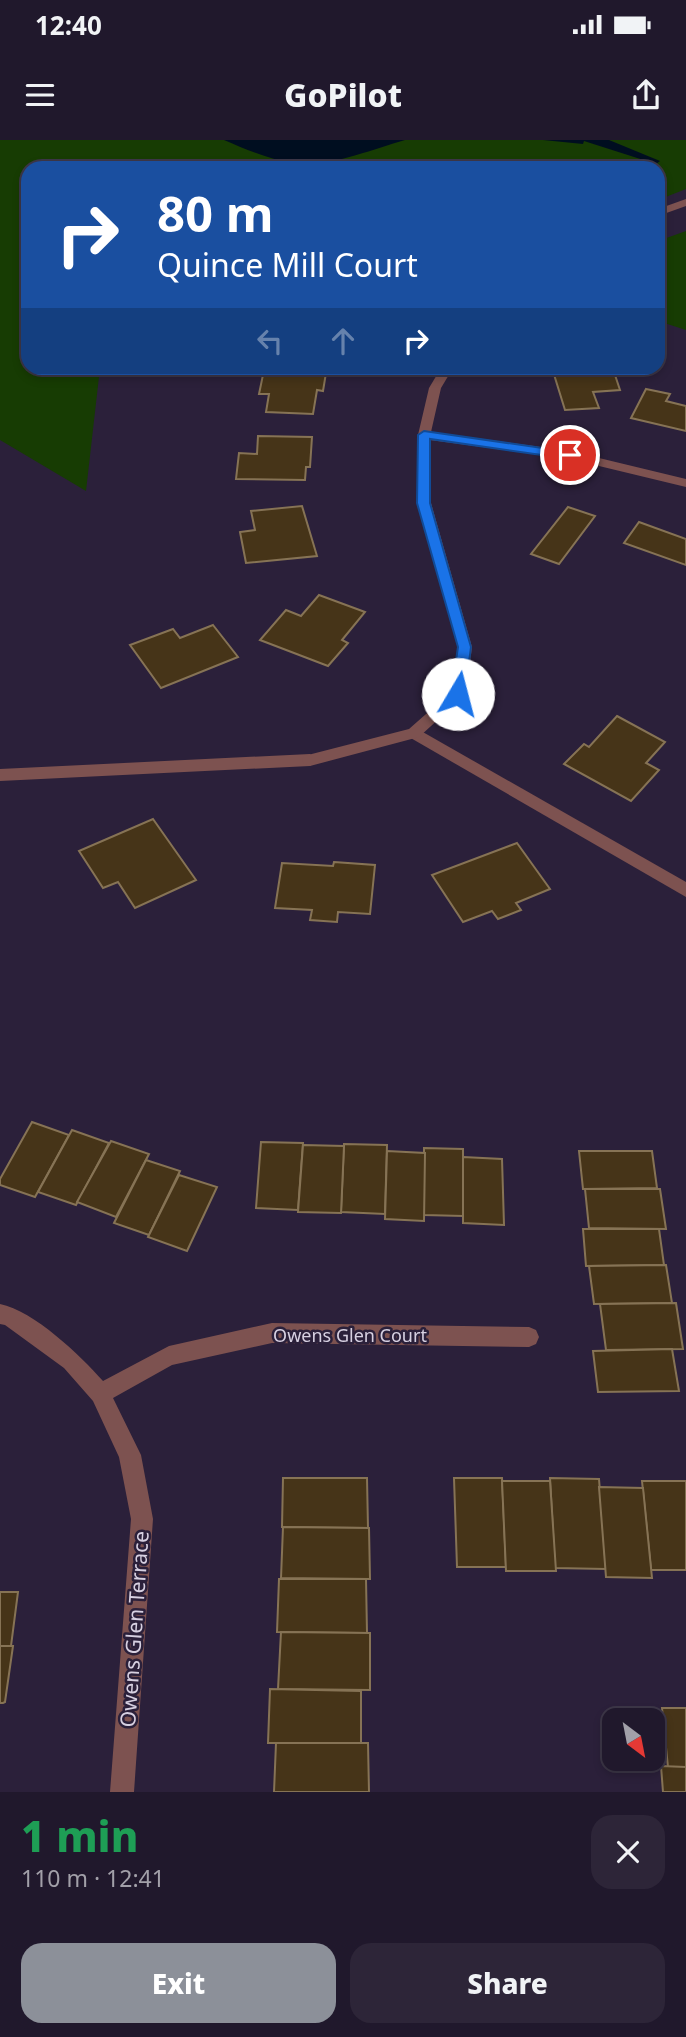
<!DOCTYPE html>
<html lang="en">
<head>
<meta charset="utf-8">
<style>
	body { margin:0; font-family:"Noto Sans",sans-serif; background:#2d2538; color:#f1f3f6; height:100vh; display:flex; flex-direction:column; font-size:26px; white-space:nowrap }
	* { box-sizing:border-box; margin:0 }
	p { font-size:23px; color:#a2a0a9 }
	.icon { flex:none; width:38px; height:38px; fill:none; stroke:currentColor; stroke-width:2; stroke-linecap:round; stroke-linejoin:round }
	.map { position:relative; height:1652px; overflow:hidden }
	.panel { display:flex; flex-direction:column; background:#20182c; flex:1 }
	.panel>* { flex:none }
	.guide { position:absolute; left:21px; top:21px; width:644px; height:214px; border-radius:21px; box-shadow:0 4px 10px #0003,0 0 0 2px #3d3748; background:#1a4fa0; color:#fff; overflow:hidden }
	.needle { width:46px; rotate:148deg }
	.buttons { position:absolute; left:602px; top:1568px; display:grid; gap:14px }
	.buttons a { display:grid; place-items:center; width:63px; height:63px; border-radius:14px; background:#20182c; box-shadow:0 4px 10px #0003,0 0 0 2px #3d3748; font-size:35px }
	.pin { position:absolute; display:grid; place-items:center; width:60px; height:60px; color:#fff; margin:-30px; border:4px solid #fff; border-radius:50%; box-shadow:0 2px 7px #0007 }
	.me { position:absolute; width:77px; margin:-38px; rotate:8deg; stroke-linejoin:round; filter:drop-shadow(0 0 5px #0008) }
	.turn { display:flex; align-items:center; gap:24px; height:147px; padding:0 21px; font-size:32px }
	.turn .icon { width:91px; height:91px; stroke-width:2.5 }
	.turn b { display:block; font-size:49px; line-height:60px }
	.lanes { display:flex; align-items:center; height:66px; padding:0 21px; background:#0003; justify-content:center; gap:35px; direction:ltr }
	.lanes .off { opacity:.35 }
	.round { display:grid; place-items:center; flex:none; width:74px; height:74px; border-radius:21px; background:#2d2538 }
	.summary { display:flex; align-items:center; justify-content:space-between; height:119px; padding:0 21px }
	h1 { font-size:42px; font-weight:800; line-height:52px; color:#1e9e55 }
	.button { display:flex; gap:14px; margin-top:auto; padding:14px 21px }
	.button a { flex:1; height:80px; border-radius:21px; background:#8c9099; color:#fff; font-size:28px; font-weight:800; line-height:80px; text-align:center }
	.button a+a { background:#2d2538; color:#f1f3f6 }
	.status { display:flex; justify-content:space-between; align-items:center; height:49px; padding:0 35px; background:#20182c; direction:ltr }
	.status svg { height:19px; fill:currentColor }
	header { display:flex; justify-content:space-between; align-items:center; height:91px; padding:0 21px; background:#20182c; font-size:32px; font-weight:800 }
	.map>svg:first-child { display:block }
	.green { fill:#173c03 }
	.water { fill:#000e20 }
	.building { fill:#463418; stroke:#867355; stroke-width:2 }
	.lines { fill:none; stroke-linecap:round; stroke-linejoin:round }
	.service { fill:#7d5250; fill-rule:evenodd }
	.minor { fill:#7d5250; fill-rule:evenodd }
	.route { fill:#1a73e8; stroke:#114b97; stroke-width:2 }
	.labels { text-anchor:middle; dominant-baseline:central; stroke-width:5; stroke-linejoin:round; paint-order:stroke }
	.street-label { font-size:18px; fill:#d7d0e1; stroke:#2b203a }
	.near-street-label { font-size:21px; fill:#d7d0e1; stroke:#2b203a }
</style>
</head>
<body>
<div class="status"><b>12:40</b><svg viewBox="0 0 49 12"><path d="M0 12V9h3v3zM5 12V6h3v6zM10 12V3h3v9zM15 12V0h3v12zM26 1h20v11H26zM47 4h2v5h-2z"/></svg></div>
<header><svg class="icon" aria-label="menu" viewBox="0 0 24 24"><path d="M4 6h16M4 12h16M4 18h16"/></svg>GoPilot<svg class="icon" aria-label="share" viewBox="0 0 24 24"><path d="M12 15V3M7 8l5-5 5 5M5 13v7h14v-7"/></svg></header>
<div class="map">
<svg width="686" height="1652" viewBox="0 0 686 1652">
	<rect width="100%" height="100%" fill="#2b203a"/>
	<g class="green">
		<polygon points="0,0 686,0 686,49 658,60 658,28 28,28 28,228 100,228 86,351 0,300"/>
		<polygon points="686,91 686,190 658,181 658,101"/>
	</g>
	<g class="water">
		<path d="M224 0H405C370 10 328 28 292 23 268 19 245 9 224 0Z"/>
		<polygon points="543,0 609,0 660,21 656,24 584,1 583,4"/>
	</g>
	<g class="building">
		<polygon points="552,228 600,228 602,232 614,232 620,250 593,252 599,268 565,270"/>
		<polygon points="264,230 326,233 323,251 317,250 313,274 266,272 269,254 259,254"/>
		<polygon points="646,249 670,254 666,261 686,266 686,291 631,278"/>
		<polygon points="258,296 312,297 310,327 306,327 305,340 236,339 239,313 257,314"/>
		<polygon points="302,366 317,416 246,423 240,392 255,390 251,371"/>
		<polygon points="568,367 595,376 559,424 531,414"/>
		<polygon points="639,382 686,399 686,425 624,403"/>
		<polygon points="319,455 365,472 342,500 348,503 328,526 260,500 286,470 301,476"/>
		<polygon points="213,485 238,517 161,548 130,505 173,489 180,498"/>
		<polygon points="617,576 665,602 646,623 659,630 631,661 564,624 584,604 589,607"/>
		<polygon points="153,679 196,740 135,768 118,742 103,748 79,711"/>
		<polygon points="517,703 550,749 516,763 521,770 498,779 492,771 463,782 432,735"/>
		<polygon points="334,722 375,725 370,774 338,772 337,782 310,780 312,770 275,768 282,723 333,726"/>
		<polygon points="32,982 69,995 35,1057 0,1045 0,1039"/>
		<polygon points="72,990 109,1003 76,1065 38,1052"/>
		<polygon points="111,1001 149,1014 116,1077 77,1062"/>
		<polygon points="261,1002 303,1003 298,1070 256,1068"/>
		<polygon points="344,1004 387,1005 385,1074 341,1072"/>
		<polygon points="303,1005 344,1006 341,1073 298,1072"/>
		<polygon points="424,1008 463,1009 463,1076 424,1075"/>
		<polygon points="387,1011 425,1013 424,1081 385,1079"/>
		<polygon points="579,1011 652,1011 657,1048 583,1049"/>
		<polygon points="463,1017 502,1019 504,1085 463,1083"/>
		<polygon points="146,1020 180,1031 149,1095 114,1083"/>
		<polygon points="179,1035 217,1047 187,1111 148,1097"/>
		<polygon points="585,1049 660,1049 666,1089 589,1088"/>
		<polygon points="583,1089 659,1089 664,1125 586,1126"/>
		<polygon points="666,1125 672,1163 594,1164 589,1126"/>
		<polygon points="676,1163 683,1209 606,1210 600,1164"/>
		<polygon points="672,1209 679,1251 598,1252 593,1211"/>
		<polygon points="283,1338 367,1338 368,1388 282,1387"/>
		<polygon points="454,1338 502,1338 506,1427 457,1427"/>
		<polygon points="550,1338 599,1339 606,1429 555,1428"/>
		<polygon points="502,1341 550,1341 556,1431 506,1431"/>
		<polygon points="642,1341 686,1341 686,1430 651,1430"/>
		<polygon points="599,1347 643,1348 652,1438 606,1437"/>
		<polygon points="283,1387 369,1388 370,1439 281,1438"/>
		<polygon points="279,1439 366,1439 367,1493 277,1492"/>
		<polygon points="0,1452 18,1452 11,1506 0,1506"/>
		<polygon points="281,1492 370,1493 370,1550 278,1549"/>
		<polygon points="0,1506 13,1506 5,1562 3,1563 0,1563"/>
		<polygon points="270,1549 361,1551 361,1603 268,1603"/>
		<polygon points="662,1568 686,1568 686,1627 668,1627"/>
		<polygon points="276,1603 368,1603 369,1652 274,1652"/>
		<polygon points="661,1626 686,1627 686,1652 663,1652"/>
	</g>
	<g class="lines">
		<g class="service">
			<polygon points="408,228 433,228 450,233 444,237 414,232"/>
			<polygon points="414,587 686,742 686,757 409,597 406,593"/>
			<polygon points="310,614 318,620 310,626 0,641 0,629"/>
		</g>
		<g class="minor">
			<polygon points="686,59 686,66 658,76 658,69"/>
			<polygon points="441,228 453,228 441,248 431,292 570,311 686,339 686,347 570,319 430,300 431,363 472,507 466,554 419,597 310,626 304,624 302,620 304,616 409,589 451,552 458,507 417,363 418,295 429,248"/>
			<path d="M0 1164C34 1171 80 1215 103 1241L169 1206 272 1183 529 1187 536 1190 539 1197 536 1204 529 1207 272 1203 172 1225 113 1258 141 1315 153 1379 134 1652H110L131 1379 119 1317 93 1261 64 1228 5 1185 0 1184Z"/>
		</g>
	</g>
	<polygon class="route" points="424,291 570,312 576,315 570,319 430,299 430,363 471,507 465,554 458,559 451,554 458,507 417,363 418,295"/>
	<g class="labels">
		<g class="street-label">
			<text x="350" y="1195">Owens Glen Court</text>
		</g>
		<g class="near-street-label">
			<text transform="translate(134 1489) rotate(-86)">Owens Glen Terrace</text>
		</g>
	</g>
</svg>
<div class="buttons">
<a><svg class="needle" viewBox="-14 -14 28 28"><path d="M0-13l5 13h-10z" fill="#e53935"/><path d="M0 13l5-13h-10z" fill="#a2a0a9"/></svg></a>
</div>
<div class="pin" style="left:570px;top:315px;background:#d93025"><svg class="icon" aria-label="arrive" viewBox="0 0 24 24"><path d="M6 21V4h12l-3 4 3 4H6"/></svg></div>
<svg class="me" style="left:458px;top:554px" viewBox="-20 -20 40 40"><circle r="19" fill="#fff"/><path d="M0-13L10 11 0 6-10 11z" fill="#1a73e8"/></svg>
<div class="guide">
<div class="turn"><svg class="icon" aria-label="right" viewBox="0 0 24 24"><path d="M7 20v-9h11M14 6l5 5-5 5"/></svg><div><b>80 m</b>Quince Mill Court</div></div>
<div class="lanes"><svg class="icon off" aria-label="left" viewBox="0 0 24 24"><path d="M17 20v-9H6M10 6l-5 5 5 5"/></svg><svg class="icon off" aria-label="ahead" viewBox="0 0 24 24"><path d="M12 20V5M6 11l6-6 6 6"/></svg><svg class="icon" aria-label="right" viewBox="0 0 24 24"><path d="M7 20v-9h11M14 6l5 5-5 5"/></svg></div>
</div>
</div>
<section class="panel">
<div class="summary"><div><h1>1 min</h1><p>110 m · 12:41</p></div><a class="round"><svg class="icon" aria-label="close" viewBox="0 0 24 24"><path d="M6 6l12 12M18 6L6 18"/></svg></a></div>
<div class="button"><a>Exit</a><a>Share</a></div>
</section>
</body>
</html>
